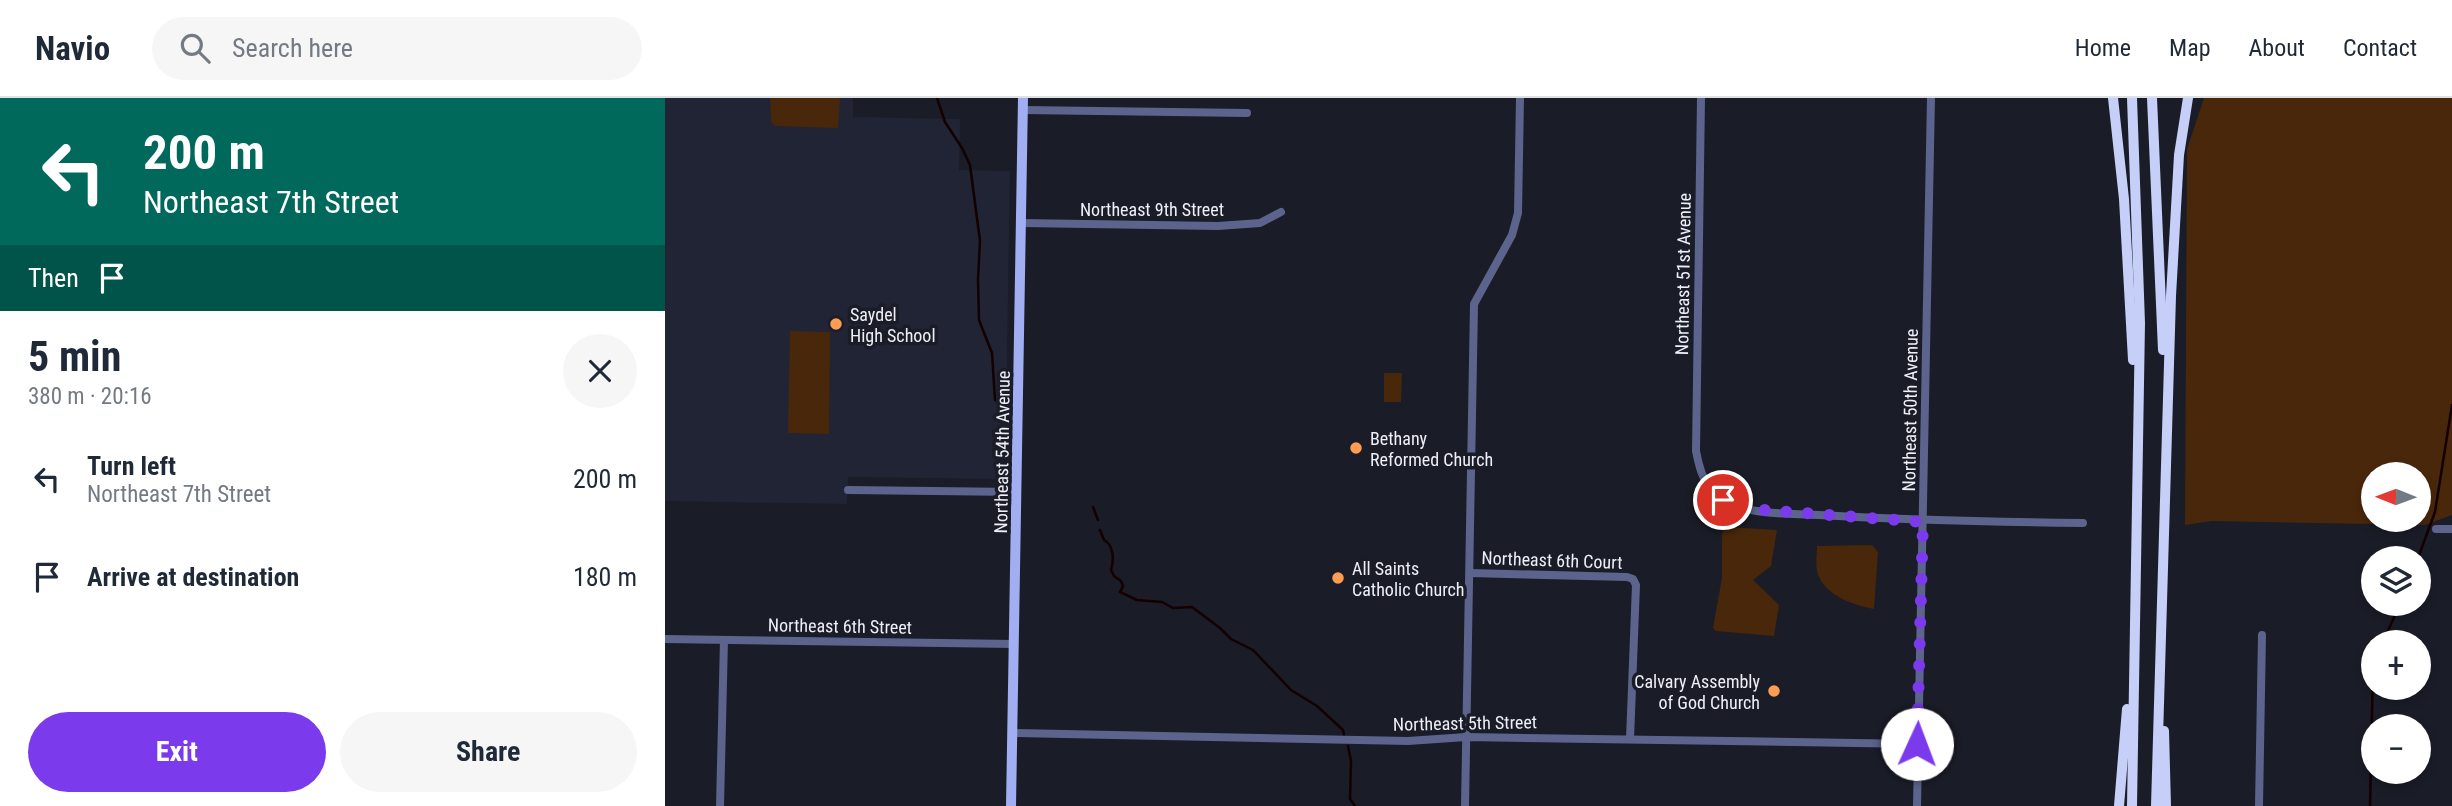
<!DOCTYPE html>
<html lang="en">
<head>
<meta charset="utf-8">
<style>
	body { margin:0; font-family:"Roboto Condensed",sans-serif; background:#f6f6f7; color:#1f2937; height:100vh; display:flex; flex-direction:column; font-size:26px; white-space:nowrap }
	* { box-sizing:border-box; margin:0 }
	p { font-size:23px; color:#747a83 }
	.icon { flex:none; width:38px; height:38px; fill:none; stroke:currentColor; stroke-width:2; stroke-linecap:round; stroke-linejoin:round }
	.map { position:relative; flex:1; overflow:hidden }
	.side { display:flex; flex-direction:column; background:#fff; width:665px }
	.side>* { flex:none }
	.top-card { background:#00695c; color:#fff; overflow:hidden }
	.needle { width:46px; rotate:271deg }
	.controls { position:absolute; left:1696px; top:364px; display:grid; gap:14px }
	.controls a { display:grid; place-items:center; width:70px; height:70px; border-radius:50%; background:#fff; box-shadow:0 4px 10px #0003; font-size:35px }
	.pin { position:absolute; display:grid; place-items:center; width:60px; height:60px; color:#fff; margin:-30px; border:4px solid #fff; border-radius:50%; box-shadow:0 2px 7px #0007 }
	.me { position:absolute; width:77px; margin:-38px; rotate:2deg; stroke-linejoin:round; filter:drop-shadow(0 0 5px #0008) }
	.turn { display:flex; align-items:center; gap:24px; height:147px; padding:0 28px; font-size:32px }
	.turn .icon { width:91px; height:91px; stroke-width:2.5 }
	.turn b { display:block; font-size:49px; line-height:60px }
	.then { display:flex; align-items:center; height:66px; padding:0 28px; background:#0003; gap:14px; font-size:26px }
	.round { display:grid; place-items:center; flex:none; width:74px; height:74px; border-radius:37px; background:#f6f6f7 }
	.head { display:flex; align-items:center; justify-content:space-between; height:119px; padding:0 28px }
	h1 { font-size:42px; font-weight:700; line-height:52px }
	.action { display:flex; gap:14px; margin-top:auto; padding:14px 28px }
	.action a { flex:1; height:80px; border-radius:42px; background:#7c3aed; color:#fff; font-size:28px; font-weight:700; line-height:80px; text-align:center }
	.action a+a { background:#f6f6f7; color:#1f2937 }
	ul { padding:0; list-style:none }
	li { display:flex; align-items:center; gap:21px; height:98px; padding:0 28px }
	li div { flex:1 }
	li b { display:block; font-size:26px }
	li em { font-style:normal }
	header { display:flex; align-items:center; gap:42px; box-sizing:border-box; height:98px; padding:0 35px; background:#fff; border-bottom:2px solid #e0e1e3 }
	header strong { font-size:33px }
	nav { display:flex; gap:38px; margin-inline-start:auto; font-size:24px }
	.search { width:490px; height:63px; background:#f6f6f7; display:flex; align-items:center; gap:18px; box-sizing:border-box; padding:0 24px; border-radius:38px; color:#747a83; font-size:26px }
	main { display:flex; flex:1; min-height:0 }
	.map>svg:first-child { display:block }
	.built { fill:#212434 }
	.green { fill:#49270b; fill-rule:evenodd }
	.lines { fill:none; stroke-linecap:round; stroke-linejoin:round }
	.stream { stroke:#140000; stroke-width:2.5 }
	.minor { stroke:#5c648d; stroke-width:8 }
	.major { stroke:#a1aef2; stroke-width:10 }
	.highway { stroke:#c6cff8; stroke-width:10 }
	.route { stroke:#7c3aed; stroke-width:12; stroke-dasharray:0 21.6 }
	.poi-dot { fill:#fc9d53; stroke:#1a1c27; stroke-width:2.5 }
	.labels { text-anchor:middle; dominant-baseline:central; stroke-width:7; stroke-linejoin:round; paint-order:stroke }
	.street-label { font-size:18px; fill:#eeeff7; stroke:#1a1c27 }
	.poi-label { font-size:18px; fill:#eeeff7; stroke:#1a1c27; text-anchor:start }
</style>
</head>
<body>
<header>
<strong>Navio</strong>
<div class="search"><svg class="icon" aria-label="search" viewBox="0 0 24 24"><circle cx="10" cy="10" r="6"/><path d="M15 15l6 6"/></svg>Search here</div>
<nav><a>Home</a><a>Map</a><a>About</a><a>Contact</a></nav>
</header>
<main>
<section class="side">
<div class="top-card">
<div class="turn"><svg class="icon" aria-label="left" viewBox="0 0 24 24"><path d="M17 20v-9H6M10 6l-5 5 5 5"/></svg><div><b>200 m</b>Northeast 7th Street</div></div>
<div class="then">Then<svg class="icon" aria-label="arrive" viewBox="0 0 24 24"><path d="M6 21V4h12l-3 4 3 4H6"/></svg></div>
</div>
<div class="head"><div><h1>5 min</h1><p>380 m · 20:16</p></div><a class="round"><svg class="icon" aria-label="close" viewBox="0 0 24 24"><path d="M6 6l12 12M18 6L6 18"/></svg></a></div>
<ul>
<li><svg class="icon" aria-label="left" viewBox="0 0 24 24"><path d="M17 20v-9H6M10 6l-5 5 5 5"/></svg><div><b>Turn left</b><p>Northeast 7th Street</p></div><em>200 m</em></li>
<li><svg class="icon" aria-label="arrive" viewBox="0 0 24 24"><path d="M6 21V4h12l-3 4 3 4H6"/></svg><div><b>Arrive at destination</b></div><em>180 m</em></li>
</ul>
<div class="action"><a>Exit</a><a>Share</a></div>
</section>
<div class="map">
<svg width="1787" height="708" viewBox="0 0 1787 708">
	<rect width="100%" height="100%" fill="#1a1c27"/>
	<polygon class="built" points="0,0 188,0 188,19 295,21 294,72 345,73 340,381 183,379 182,406 0,403"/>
	<g class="green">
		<polygon points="105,0 175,0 173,30 110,28 106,24"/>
		<path d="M1539 0H1787V417L1760 427 1547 423 1520 427 1522 51ZM1708 376H1754V422H1708Z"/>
		<polygon points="125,233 165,234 164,336 123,335"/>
		<polygon points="719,275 737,275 736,304 719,304"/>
		<polygon points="1061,429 1112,432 1106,468 1088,482 1114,507 1109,538 1051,533 1048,530 1057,480 1057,435"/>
		<path d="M1207 447 1213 454 1209 511C1189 507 1160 498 1153 476 1150 468 1152 456 1152 448Z"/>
	</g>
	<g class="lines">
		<g class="stream">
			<polyline points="272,0 280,24 297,50 305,67 315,143 313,181 314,222 327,255 330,302 337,306"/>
			<polyline points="428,409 433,422"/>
			<path d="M435 432 439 442C449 447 449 462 446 472L449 478 456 483 458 488 455 494 472 502 497 504 508 510 527 509 555 530 566 541 588 552 626 592 652 608 678 632 679 637"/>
			<polyline points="1753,460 1770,414 1787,307"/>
			<polyline points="1718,544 1735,506"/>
			<polyline points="683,648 686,663 685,701 690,708"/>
			<polyline points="1705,708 1708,570"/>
		</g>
		<g class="minor">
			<path d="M1036 0 1031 353C1035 374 1040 391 1059 402 1086 418 1124 415 1154 417 1242 422 1330 424 1418 425"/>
			<polyline points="358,12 582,15"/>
			<polyline points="356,125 553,128 595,125 616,114"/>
			<polyline points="183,392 352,394"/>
			<polyline points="1771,431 1787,431"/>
			<polyline points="805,475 962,479 968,481 971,487 965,641"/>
			<polyline points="0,541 349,546"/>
			<polyline points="348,635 743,643 801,639 1252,646"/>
			<polyline points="55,708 59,542"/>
			<polyline points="800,708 809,206 847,137 853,115 855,0"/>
			<polyline points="1252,708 1266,0"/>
			<polyline points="1594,708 1597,537"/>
		</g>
		<polyline class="major" points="346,708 358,0"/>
		<g class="highway">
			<polyline points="1448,0 1459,101 1468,262"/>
			<polyline points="1467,0 1475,225 1467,708"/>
			<polyline points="1487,0 1498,252"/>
			<polyline points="1499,633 1501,708"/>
			<polyline points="1454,708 1462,611"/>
			<polyline points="1491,708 1506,198 1514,57 1523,0"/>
		</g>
	</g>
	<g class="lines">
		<polyline class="route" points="1058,402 1085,411 1258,424 1252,646"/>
	</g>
	<g class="poi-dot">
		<circle cx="171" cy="226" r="7"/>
		<circle cx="691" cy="350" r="7"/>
		<circle cx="673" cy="480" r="7"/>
		<circle cx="1109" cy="593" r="7"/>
	</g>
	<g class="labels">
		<g class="street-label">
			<text x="487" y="111">Northeast 9th Street</text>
			<text transform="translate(1018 176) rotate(-89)">Northeast 51st Avenue</text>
			<text transform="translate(1245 312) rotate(-89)">Northeast 50th Avenue</text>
			<text transform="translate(337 354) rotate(-89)">Northeast 54th Avenue</text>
			<text transform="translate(887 462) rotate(2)">Northeast 6th Court</text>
			<text transform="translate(175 528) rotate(1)">Northeast 6th Street</text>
			<text transform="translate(800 625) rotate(-1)">Northeast 5th Street</text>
		</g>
		<g class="poi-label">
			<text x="185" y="216">Saydel<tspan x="185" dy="21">High School</tspan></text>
			<text x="705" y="340">Bethany<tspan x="705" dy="21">Reformed Church</tspan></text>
			<text x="687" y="470">All Saints<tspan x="687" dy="21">Catholic Church</tspan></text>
			<text x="1095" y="583" text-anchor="end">Calvary Assembly<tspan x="1095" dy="21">of God Church</tspan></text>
		</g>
	</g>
</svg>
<div class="controls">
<a><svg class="needle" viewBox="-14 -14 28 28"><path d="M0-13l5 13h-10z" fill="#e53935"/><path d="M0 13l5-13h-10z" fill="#747a83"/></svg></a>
<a><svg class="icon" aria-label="layers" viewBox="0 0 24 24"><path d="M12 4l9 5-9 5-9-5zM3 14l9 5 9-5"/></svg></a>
<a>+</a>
<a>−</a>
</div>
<div class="pin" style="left:1058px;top:402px;background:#d93025"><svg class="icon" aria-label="arrive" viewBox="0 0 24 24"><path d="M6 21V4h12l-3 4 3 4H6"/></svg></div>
<svg class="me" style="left:1252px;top:646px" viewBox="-20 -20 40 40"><circle r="19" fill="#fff"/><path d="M0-13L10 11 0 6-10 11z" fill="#7c3aed"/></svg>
</div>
</main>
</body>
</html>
